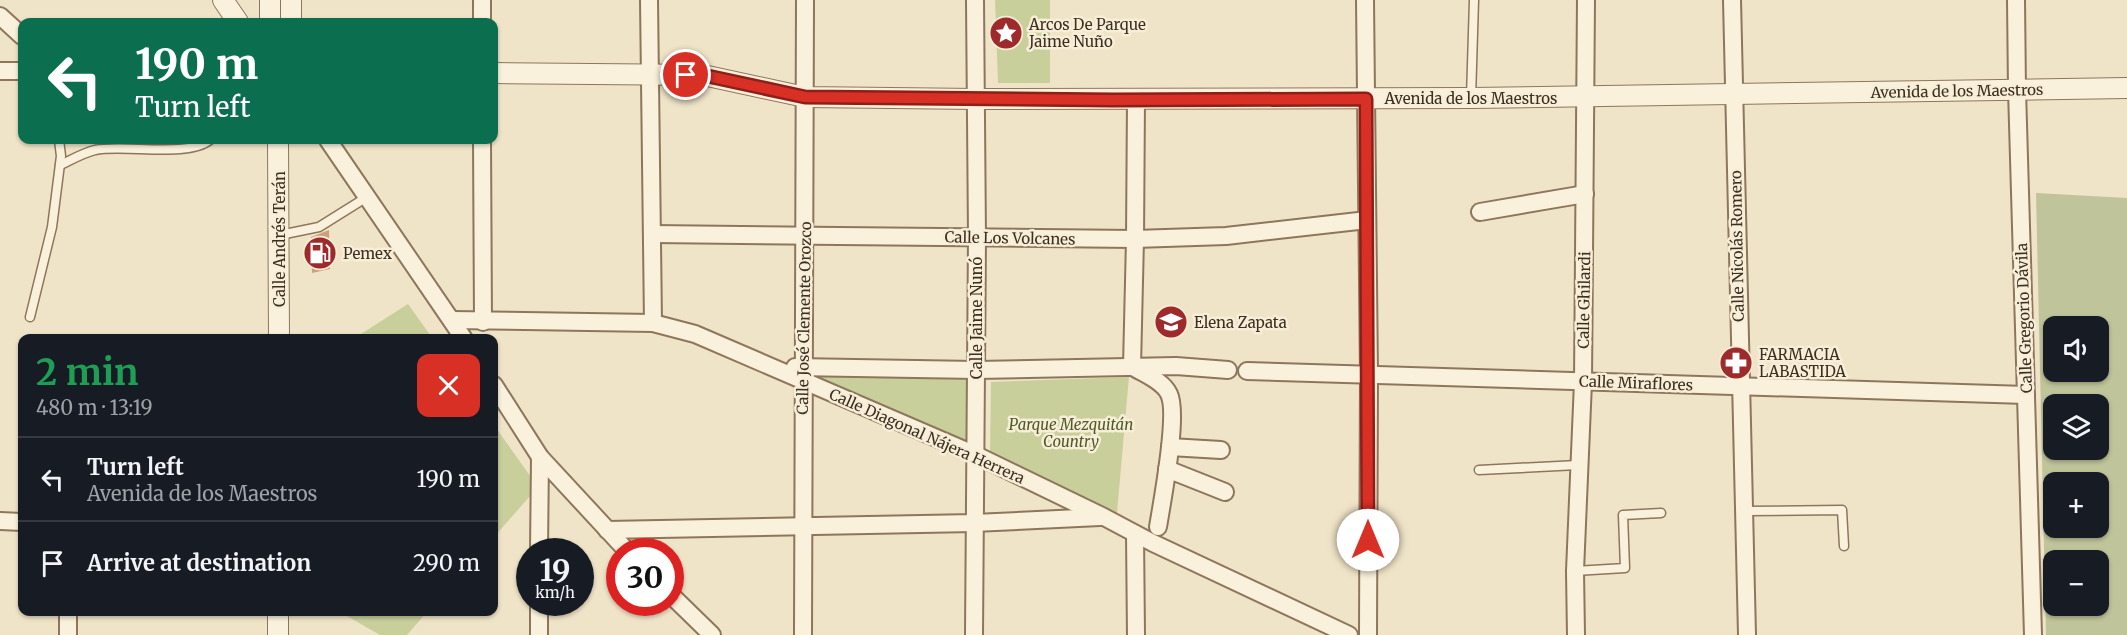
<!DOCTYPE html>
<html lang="en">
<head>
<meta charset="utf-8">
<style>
	body { margin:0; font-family:Merriweather,serif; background:#242831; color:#f1f3f6; height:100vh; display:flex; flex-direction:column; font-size:22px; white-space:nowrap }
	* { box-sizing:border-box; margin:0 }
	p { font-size:20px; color:#9ea1a6 }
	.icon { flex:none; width:33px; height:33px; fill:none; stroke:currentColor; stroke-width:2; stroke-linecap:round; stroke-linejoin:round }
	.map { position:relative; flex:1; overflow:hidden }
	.panel { position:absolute; left:18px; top:334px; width:480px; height:282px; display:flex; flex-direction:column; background:#171b24; border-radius:12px; box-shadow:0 2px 4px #0004 }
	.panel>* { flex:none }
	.hud { position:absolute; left:18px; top:18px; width:480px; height:126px; border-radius:12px; box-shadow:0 2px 4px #0004; background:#0b6e4f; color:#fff; overflow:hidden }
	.controls { position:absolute; left:2043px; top:316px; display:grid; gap:12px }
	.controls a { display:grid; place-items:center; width:66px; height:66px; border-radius:12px; background:#171b24; box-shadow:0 2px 4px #0004; font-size:30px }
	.speed { position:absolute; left:516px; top:538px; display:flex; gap:12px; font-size:30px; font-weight:700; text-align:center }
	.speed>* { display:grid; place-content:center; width:78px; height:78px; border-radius:50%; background:#171b24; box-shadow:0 2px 4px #0004; line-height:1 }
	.speed small { font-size:15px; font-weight:400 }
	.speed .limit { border:9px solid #d22; background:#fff; color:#111 }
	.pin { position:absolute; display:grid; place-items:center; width:51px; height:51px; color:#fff; margin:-26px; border:3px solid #fff; border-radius:50%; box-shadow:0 2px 6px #0007 }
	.me { position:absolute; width:66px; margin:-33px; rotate:0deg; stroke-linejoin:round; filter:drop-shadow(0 0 4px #0008) }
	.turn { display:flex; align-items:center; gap:21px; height:126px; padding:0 18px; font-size:27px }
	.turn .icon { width:78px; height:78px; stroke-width:2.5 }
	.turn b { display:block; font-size:42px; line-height:51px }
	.round { display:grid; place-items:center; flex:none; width:63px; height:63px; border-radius:12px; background:#242831 }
	.headline { display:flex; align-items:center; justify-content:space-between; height:102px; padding:0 18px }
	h1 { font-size:36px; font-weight:700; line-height:45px; color:#1e9e55 }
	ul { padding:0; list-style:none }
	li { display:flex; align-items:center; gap:18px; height:84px; padding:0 18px; border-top:2px solid #363941 }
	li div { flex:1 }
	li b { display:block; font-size:22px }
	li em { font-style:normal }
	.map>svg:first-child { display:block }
	.green { fill:#c9cf9b }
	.cemetery { fill:#bfc49a; fill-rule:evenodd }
	.building { fill:#cf9f7d }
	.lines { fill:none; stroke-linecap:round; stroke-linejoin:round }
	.service-casing { stroke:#8d765c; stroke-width:11 }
	.minor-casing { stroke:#8d765c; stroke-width:20 }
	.tertiary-casing { stroke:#8d765c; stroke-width:22 }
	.service { stroke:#faf1dc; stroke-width:8 }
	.minor { stroke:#faf1dc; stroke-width:16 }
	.tertiary { stroke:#faf1dc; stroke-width:20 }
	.route-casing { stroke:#8d1f18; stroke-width:15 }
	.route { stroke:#d93025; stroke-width:10 }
	.labels { text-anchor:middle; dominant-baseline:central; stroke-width:5; stroke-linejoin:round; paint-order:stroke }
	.poi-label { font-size:15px; fill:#3d2e20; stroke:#f7eed8; text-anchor:start }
	.street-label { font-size:15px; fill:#3d2e20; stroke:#f7eed8 }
	.park-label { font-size:15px; font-style:italic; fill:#4d5a26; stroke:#f7eed8 }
</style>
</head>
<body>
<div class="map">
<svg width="2127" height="635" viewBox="0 0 2127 635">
	<rect width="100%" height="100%" fill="#f0e4c8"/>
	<g class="green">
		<polygon points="995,0 1050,0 1050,83 998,83"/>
		<polygon points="408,304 433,339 353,339"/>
		<polygon points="810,374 969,380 969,445 810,380"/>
		<polygon points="1129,377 1117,513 990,451 991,382"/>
		<polygon points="494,425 538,487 494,537"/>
		<polygon points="340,612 427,612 407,635 380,635"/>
	</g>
	<path class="cemetery" d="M2036 193 2127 198V635H2046ZM2054 327H2098V372H2054ZM2054 405H2098V450H2054ZM2054 483H2098V528H2054ZM2054 561H2098V606H2054Z"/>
	<polygon class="building" points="329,230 330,269 312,273 311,237"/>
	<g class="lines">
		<defs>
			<g id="service">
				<polyline points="1471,98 1474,0"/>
				<path d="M60 165C71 160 83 153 95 150 124 144 188 158 210 140"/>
				<polyline points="280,235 319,227 367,197"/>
				<polyline points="30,317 52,227 61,156 59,140"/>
				<polyline points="1479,470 1578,465"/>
				<polyline points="1744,511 1842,510 1844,546"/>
				<polyline points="1575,571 1625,568 1623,515 1661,513"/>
			</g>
			<g id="minor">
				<polyline points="482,0 482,22"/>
				<polyline points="649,0 653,323"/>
				<polyline points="1365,0 1369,375 1368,635"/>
				<polyline points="1732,0 1747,635"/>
				<polyline points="2016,0 2017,90 2033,635"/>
				<polyline points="0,16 22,36"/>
				<polyline points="0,71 22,71"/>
				<polyline points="328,140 464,339"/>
				<polyline points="482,140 483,322"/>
				<polyline points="1480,212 1585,194"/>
				<polyline points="652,234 1135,239 1226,236 1367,220"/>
				<polyline points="452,320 653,323 695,334 976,455 1104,517 1153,543 1349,635"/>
				<polyline points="795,367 976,370 1176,366 1228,370"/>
				<polyline points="1132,367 1135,239 1136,100"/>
				<path d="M1133 367C1144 374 1163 381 1169 394 1179 414 1162 502 1158 527"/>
				<polyline points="1247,371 2026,395"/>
				<polyline points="494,385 540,457 628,552"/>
				<polyline points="1170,447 1221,450"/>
				<polyline points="1167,469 1225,492"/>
				<polyline points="0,521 22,522"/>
				<polyline points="607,530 974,523 1100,517"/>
				<polyline points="1135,534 1136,635"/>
				<polyline points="539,552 540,457"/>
				<polyline points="670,594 712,635"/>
				<polyline points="68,635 68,612"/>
				<polyline points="539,635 539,603"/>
				<polyline points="803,635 805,0"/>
				<polyline points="974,635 977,237 975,0"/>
				<polyline points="1576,635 1575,571 1583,382 1586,0"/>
			</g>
			<g id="tertiary">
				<polyline points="223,0 238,22"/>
				<polyline points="270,22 270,0"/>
				<polyline points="291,22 291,0"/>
				<polyline points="494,73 703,75 805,97 977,99 1471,98 2127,88"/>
				<polyline points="278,140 279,339"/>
				<polyline points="278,635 278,612"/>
			</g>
		</defs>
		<use href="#service" class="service-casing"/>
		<use href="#minor" class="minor-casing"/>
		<use href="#tertiary" class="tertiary-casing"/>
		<use href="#service" class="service"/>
		<use href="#minor" class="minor"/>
		<use href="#tertiary" class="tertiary"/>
	</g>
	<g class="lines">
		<defs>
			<polyline id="route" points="686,75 703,75 805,97 1113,100 1366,99 1368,540"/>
		</defs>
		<use href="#route" class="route-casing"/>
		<use href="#route" class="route"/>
	</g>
	<defs>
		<symbol id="sight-disc" viewBox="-11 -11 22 22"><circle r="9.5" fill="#9e2a2b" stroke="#f7eed8"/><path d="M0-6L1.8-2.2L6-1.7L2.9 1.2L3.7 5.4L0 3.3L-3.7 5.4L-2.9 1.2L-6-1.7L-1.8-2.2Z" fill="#fff"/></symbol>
		<symbol id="fuel-disc" viewBox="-11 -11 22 22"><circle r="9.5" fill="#9e2a2b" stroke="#f7eed8"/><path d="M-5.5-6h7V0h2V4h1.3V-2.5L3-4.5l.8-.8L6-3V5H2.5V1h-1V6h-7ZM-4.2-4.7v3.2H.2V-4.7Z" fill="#fff"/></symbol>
		<symbol id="school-disc" viewBox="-11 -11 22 22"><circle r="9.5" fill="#9e2a2b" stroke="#f7eed8"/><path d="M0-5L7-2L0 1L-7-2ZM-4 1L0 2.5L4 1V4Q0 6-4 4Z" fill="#fff"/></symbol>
		<symbol id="pharmacy-disc" viewBox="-11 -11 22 22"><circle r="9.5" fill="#9e2a2b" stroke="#f7eed8"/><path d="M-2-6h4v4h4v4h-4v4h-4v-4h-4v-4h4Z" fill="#fff"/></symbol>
	</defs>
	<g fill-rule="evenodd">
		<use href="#sight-disc" x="987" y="14" width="38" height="38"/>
		<use href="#fuel-disc" x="301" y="234" width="38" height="38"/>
		<use href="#school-disc" x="1152" y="303" width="38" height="38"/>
		<use href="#pharmacy-disc" x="1717" y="344" width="38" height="38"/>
	</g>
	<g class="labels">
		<g class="poi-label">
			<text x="1029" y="24">Arcos De Parque<tspan x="1029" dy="17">Jaime Nuño</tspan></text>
			<text x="343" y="253">Pemex</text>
			<text x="1194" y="322">Elena Zapata</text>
			<text x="1759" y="354">FARMACIA<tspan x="1759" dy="17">LABASTIDA</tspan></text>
		</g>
		<g class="street-label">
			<text transform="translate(1957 91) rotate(-1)">Avenida de los Maestros</text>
			<text x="1471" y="98">Avenida de los Maestros</text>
			<text transform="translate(1010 238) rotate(1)">Calle Los Volcanes</text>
			<text transform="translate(279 239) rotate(-90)">Calle Andrés Terán</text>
			<text transform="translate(1737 246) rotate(-91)">Calle Nicolás Romero</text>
			<text transform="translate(1584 300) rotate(-89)">Calle Ghilardi</text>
			<text transform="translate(804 318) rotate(-89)">Calle José Clemente Orozco</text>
			<text transform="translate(976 318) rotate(-90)">Calle Jaime Nunó</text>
			<text transform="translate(2024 318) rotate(-92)">Calle Gregorio Dávila</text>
			<text transform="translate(1636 383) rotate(2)">Calle Miraflores</text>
			<text transform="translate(927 436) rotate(24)">Calle Diagonal Nájera Herrera</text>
		</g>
		<g class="park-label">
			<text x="1071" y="424">Parque Mezquitán<tspan x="1071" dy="17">Country</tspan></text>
		</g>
	</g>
</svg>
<div class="controls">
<a><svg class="icon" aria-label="sound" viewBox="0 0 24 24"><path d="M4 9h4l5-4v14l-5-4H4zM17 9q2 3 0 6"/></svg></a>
<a><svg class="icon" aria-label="layers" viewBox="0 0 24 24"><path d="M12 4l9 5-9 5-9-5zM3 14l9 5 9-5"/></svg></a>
<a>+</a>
<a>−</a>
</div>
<div class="speed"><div>19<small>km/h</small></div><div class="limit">30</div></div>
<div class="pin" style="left:686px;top:75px;background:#d93025"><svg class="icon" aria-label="arrive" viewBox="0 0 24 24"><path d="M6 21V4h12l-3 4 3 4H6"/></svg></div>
<svg class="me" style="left:1368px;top:540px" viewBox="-20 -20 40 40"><circle r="19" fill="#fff"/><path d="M0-13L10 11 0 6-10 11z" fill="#d93025"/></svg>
<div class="hud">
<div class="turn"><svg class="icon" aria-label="left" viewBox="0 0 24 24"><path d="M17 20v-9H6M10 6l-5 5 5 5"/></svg><div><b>190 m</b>Turn left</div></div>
</div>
<section class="panel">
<div class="headline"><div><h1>2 min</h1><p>480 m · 13:19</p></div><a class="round" style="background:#d93025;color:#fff"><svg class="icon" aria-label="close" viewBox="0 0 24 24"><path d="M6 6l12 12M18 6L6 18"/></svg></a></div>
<ul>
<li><svg class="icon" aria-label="left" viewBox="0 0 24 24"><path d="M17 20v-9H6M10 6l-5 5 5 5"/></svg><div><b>Turn left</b><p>Avenida de los Maestros</p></div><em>190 m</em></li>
<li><svg class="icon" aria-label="arrive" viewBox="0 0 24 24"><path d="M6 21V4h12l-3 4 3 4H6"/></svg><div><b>Arrive at destination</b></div><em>290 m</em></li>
</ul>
</section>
</div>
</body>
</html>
